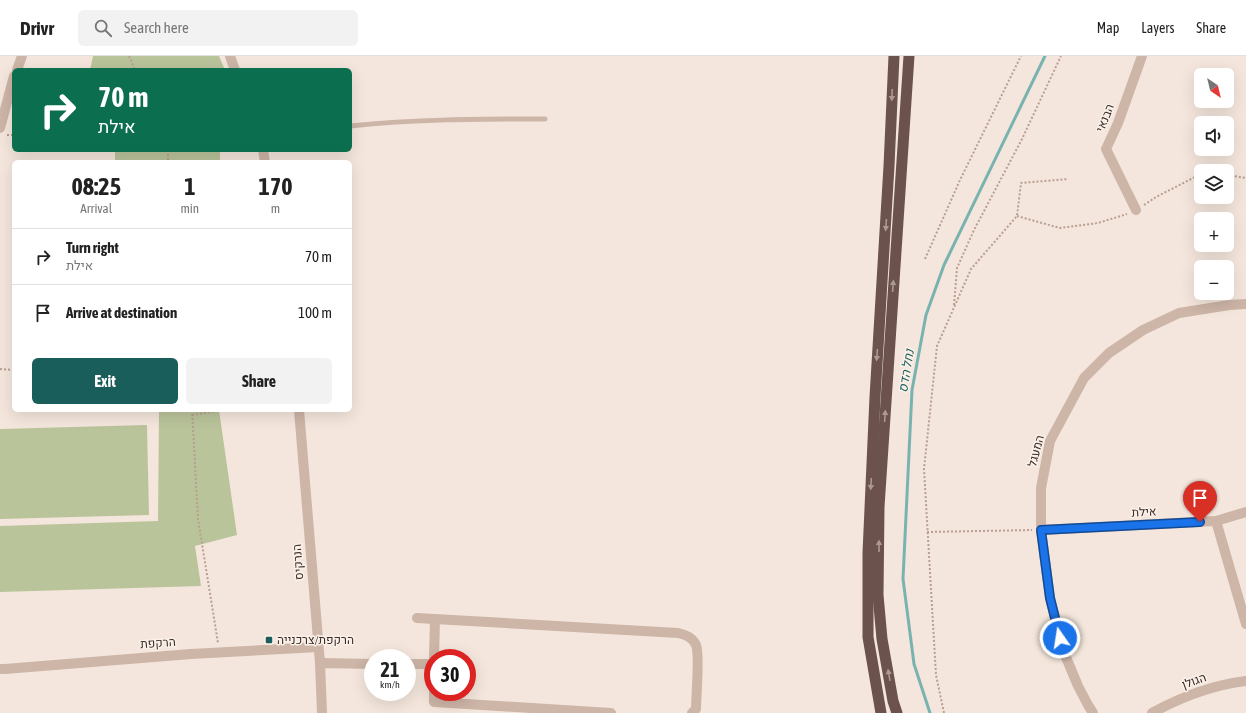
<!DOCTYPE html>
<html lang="en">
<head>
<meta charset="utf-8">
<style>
	body { margin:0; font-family:"Asap Condensed",Heebo,sans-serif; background:#f2f2f2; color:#222; height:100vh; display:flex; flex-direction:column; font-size:15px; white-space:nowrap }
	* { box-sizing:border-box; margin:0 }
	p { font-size:13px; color:#767676 }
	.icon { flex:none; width:22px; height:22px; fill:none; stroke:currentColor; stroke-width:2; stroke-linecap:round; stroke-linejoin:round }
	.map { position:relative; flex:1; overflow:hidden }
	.drawer { position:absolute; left:12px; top:104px; width:340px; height:252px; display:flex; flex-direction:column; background:#fff; border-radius:6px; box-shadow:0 4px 16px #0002 }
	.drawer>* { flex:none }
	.top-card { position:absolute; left:12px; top:12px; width:340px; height:84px; border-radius:6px; box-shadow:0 4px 16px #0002; background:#0b6e4f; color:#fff; overflow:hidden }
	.needle { width:26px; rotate:145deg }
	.fabs { position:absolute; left:1194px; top:12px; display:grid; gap:8px }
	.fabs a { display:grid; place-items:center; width:40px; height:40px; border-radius:6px; background:#fff; box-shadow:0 4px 16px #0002; font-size:20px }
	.speed { position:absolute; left:364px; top:593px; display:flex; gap:8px; font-size:20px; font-weight:700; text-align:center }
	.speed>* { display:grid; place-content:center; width:52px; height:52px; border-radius:50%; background:#fff; box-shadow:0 4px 16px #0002; line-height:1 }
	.speed small { font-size:10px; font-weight:400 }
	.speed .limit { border:6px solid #d22; background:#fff; color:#111 }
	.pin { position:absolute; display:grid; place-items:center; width:34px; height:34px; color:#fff; margin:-41px -17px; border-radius:50% 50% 50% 0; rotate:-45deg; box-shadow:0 0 4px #0007 }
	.pin .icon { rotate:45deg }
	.me { position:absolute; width:44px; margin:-22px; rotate:347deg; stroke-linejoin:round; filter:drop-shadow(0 0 3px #0008) }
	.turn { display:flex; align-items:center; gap:14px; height:84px; padding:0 20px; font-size:18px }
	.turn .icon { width:52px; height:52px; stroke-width:2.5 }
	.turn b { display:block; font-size:28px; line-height:34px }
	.eta { display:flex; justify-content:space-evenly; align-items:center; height:68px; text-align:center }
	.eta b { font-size:24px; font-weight:700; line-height:28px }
	.action { display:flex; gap:8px; margin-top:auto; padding:8px 20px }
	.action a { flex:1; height:46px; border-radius:6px; background:#1a5e5c; color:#fff; font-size:16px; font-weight:700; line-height:46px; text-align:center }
	.action a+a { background:#f2f2f2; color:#222 }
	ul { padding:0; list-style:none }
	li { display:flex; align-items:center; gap:12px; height:56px; padding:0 20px; border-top:1px solid #e0e0e0 }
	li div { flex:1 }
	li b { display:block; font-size:15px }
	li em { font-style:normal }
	header { display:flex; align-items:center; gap:24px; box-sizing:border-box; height:56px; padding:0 20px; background:#fff; border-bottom:1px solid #e0e0e0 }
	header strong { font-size:19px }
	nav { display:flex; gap:22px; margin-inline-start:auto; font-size:14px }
	.search { width:280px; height:36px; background:#f2f2f2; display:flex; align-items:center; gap:10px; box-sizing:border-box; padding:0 14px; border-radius:6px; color:#767676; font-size:15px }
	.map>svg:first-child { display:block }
	.green { fill:#bac49b }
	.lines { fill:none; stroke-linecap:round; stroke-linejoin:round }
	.stream { stroke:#79b3b0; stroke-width:3 }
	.path { stroke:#b99e91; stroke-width:2; stroke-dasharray:2 2; stroke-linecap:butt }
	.service { stroke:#cdb5a7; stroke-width:5 }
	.minor { stroke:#cdb5a7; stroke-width:10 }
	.tertiary { stroke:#cdb5a7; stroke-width:10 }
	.trunk { stroke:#6c524c; stroke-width:11 }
	.oneway { fill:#ac9a93 }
	.route-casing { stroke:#114b97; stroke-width:10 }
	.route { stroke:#1a73e8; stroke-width:7 }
	.poi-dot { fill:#1a5e5c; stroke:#fbf1e9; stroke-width:1.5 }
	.labels { text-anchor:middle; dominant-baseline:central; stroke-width:3; stroke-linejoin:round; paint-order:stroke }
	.street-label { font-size:12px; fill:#392c28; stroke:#fbf1e9 }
	.poi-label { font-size:12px; fill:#392c28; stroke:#fbf1e9; text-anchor:start }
	.water-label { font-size:13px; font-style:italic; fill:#1a5e5c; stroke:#fbf1e9 }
</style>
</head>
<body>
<header>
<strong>Drivr</strong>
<div class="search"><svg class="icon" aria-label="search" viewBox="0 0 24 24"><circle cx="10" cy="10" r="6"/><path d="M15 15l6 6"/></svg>Search here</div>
<nav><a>Map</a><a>Layers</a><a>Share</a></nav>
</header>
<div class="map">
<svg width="1246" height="657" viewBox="0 0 1246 657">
	<rect width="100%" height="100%" fill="#f4e6dc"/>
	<g class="green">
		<polygon points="93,0 219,0 225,14 90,14"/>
		<polygon points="125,94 220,94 220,106 115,106 115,95"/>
		<polygon points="159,354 219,354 237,479 195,490 201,530 0,536 0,470 158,465"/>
		<polygon points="147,369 149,459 0,463 0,373"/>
	</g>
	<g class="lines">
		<polyline class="stream" points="930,657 914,608 903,523 912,334 926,259 944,209 1045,0"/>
		<g class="path">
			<polyline points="129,0 135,14"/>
			<polyline points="7,79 14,79"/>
			<polyline points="168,94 168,106"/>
			<polyline points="1227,119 1246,122"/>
			<polyline points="1144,149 1156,141 1201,118"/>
			<polyline points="1017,160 1060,172 1098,167 1127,158"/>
			<polyline points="925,203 960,124 1021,0"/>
			<polyline points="954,249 957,212 974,174 1022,83 1061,0"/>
			<polyline points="0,313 14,314"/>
			<polyline points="192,354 198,463 218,587"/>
			<polyline points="192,359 223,354"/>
			<polyline points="927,476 1032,474"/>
			<polyline points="944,657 936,619 924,413 937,290 971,213 1017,160 1021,127 1068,123"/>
		</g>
		<path class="service" d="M350 70C415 63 479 63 545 63"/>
		<g class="minor">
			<polyline points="17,14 22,0"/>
			<polyline points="0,72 14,20"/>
			<polyline points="1136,154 1106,93 1118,67 1142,0"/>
			<polyline points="1216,465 1246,568"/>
			<polyline points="1041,474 1216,465 1246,456"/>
			<path d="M417 562 678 577C686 579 692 581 696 589 700 598 696 640 696 653L692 657"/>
			<polyline points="434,602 435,563"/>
			<polyline points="407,608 433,608"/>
			<polyline points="0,613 5,613 191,598 318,591"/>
			<polyline points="434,636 434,646 611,657"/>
			<polyline points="322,657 320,607 373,608"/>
			<polyline points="1093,657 1088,649 1078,630 1063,594 1050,542 1041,474 1041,432 1050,385 1084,322 1109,297 1143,274 1179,257 1229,249 1246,248"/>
			<path d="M1152 657C1181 641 1213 629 1246 625"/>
		</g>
		<g class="tertiary">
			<polyline points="230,0 235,14"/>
			<polyline points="263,94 265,106"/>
			<polyline points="299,354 320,607"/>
		</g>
		<g class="trunk">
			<polyline points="881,657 868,581 868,497 875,341 889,110 894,0"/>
			<polyline points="897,657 893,645 882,583 878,539 879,451 909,0"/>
		</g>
	</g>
	<defs><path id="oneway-solid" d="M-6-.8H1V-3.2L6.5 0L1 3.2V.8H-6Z"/></defs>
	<g class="oneway">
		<use href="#oneway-solid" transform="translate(892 39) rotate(92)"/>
		<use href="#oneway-solid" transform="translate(886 169) rotate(94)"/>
		<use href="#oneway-solid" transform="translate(893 230) rotate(-86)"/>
		<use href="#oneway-solid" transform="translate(877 299) rotate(94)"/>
		<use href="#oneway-solid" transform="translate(885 360) rotate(-86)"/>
		<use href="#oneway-solid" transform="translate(871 428) rotate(93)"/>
		<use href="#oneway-solid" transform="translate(879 490) rotate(-90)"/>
		<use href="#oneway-solid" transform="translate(889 619) rotate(-100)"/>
	</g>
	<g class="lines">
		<defs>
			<polyline id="route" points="1060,582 1050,542 1041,474 1200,466"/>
		</defs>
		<use href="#route" class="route-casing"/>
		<use href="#route" class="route"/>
	</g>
	<rect class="poi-dot" x="265" y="580" width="8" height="8" rx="2"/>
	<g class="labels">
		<g class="street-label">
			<text transform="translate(1105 62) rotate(-68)">הבנאי</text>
			<text transform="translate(1036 395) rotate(-75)">המעגל</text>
			<text transform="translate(1144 456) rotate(-3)">אילת</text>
			<text transform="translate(298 506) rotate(-94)">הנרקיס</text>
			<text transform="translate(158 587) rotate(-4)">הרקפת</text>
			<text transform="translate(1194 625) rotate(-20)">הגולן</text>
		</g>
		<g class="poi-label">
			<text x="277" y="584">הרקפת/צרכנייה</text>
		</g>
		<g class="water-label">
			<text transform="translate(906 315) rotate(-81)">נחל הדס</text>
		</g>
	</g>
</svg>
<div class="fabs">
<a><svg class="needle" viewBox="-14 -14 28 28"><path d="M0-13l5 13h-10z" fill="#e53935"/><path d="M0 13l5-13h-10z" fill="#767676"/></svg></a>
<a><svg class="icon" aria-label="sound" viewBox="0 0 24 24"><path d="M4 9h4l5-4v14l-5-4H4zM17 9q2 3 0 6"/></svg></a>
<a><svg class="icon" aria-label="layers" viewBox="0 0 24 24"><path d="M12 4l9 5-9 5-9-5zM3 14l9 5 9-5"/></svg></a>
<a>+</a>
<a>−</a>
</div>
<div class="speed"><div>21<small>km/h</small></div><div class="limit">30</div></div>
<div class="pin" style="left:1200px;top:466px;background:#d93025"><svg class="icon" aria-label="arrive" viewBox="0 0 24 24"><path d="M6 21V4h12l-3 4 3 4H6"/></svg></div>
<svg class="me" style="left:1060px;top:582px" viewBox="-20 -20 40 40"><circle r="17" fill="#1a73e8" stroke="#fff" stroke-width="3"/><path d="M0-11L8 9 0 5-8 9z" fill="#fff"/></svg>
<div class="top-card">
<div class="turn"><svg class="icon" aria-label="right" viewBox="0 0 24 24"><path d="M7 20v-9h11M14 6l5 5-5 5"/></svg><div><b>70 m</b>אילת</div></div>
</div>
<section class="drawer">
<div class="eta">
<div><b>08:25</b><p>Arrival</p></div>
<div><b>1</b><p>min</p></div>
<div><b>170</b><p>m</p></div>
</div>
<ul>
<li><svg class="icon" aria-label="right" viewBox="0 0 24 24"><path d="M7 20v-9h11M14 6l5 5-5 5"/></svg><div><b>Turn right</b><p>אילת</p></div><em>70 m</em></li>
<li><svg class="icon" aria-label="arrive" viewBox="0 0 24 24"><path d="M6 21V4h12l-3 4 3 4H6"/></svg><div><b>Arrive at destination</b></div><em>100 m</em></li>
</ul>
<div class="action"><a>Exit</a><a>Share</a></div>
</section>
</div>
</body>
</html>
